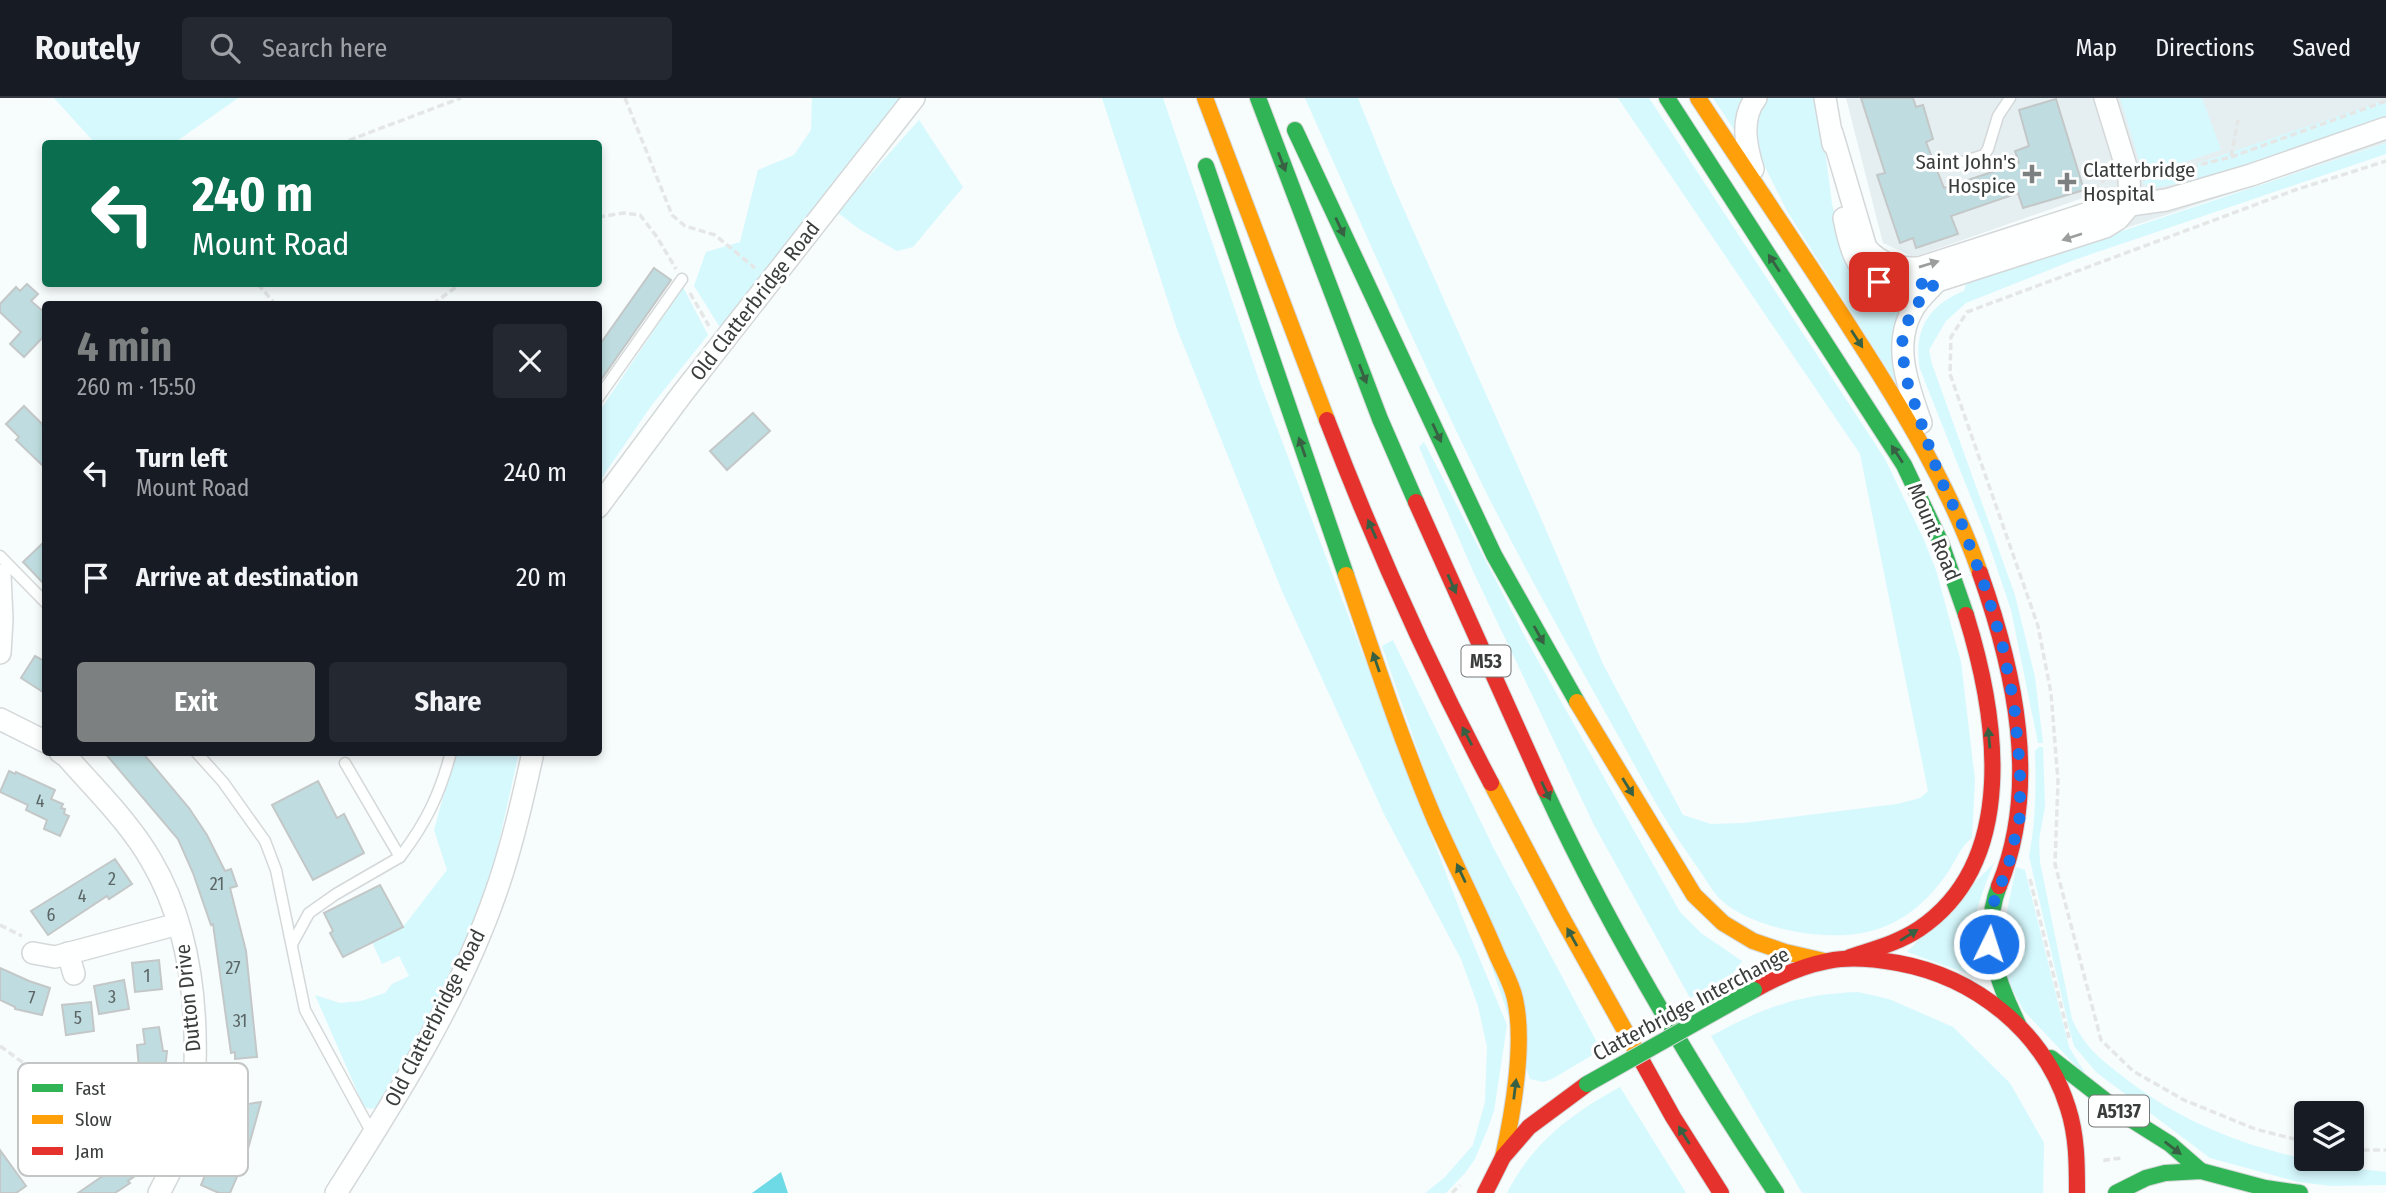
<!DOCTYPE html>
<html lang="en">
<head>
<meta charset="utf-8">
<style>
	body { margin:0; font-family:"Fira Sans Condensed",sans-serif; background:#242831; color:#f1f3f6; height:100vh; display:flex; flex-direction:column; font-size:26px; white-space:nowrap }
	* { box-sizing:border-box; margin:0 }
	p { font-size:23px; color:#9ea1a6 }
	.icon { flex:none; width:38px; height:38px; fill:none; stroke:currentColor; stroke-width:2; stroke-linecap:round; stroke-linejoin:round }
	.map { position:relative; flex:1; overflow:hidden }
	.panel { position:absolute; left:42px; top:203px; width:560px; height:455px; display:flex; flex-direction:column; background:#171b24; border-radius:7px; box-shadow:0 4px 10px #0003 }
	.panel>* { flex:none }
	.hud { position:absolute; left:42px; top:42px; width:560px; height:147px; border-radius:7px; box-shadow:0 4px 10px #0003; background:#0b6e4f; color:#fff; overflow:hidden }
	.controls { position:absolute; left:2294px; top:1003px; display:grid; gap:14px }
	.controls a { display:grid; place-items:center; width:70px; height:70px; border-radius:7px; background:#171b24; box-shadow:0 4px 10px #0003; font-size:35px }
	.pin { position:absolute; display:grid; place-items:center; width:60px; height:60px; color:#fff; margin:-30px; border-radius:14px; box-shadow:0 4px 10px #0006 }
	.me { position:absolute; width:77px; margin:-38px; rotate:4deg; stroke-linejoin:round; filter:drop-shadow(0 0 5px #0008) }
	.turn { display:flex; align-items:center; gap:24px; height:147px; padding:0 35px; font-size:32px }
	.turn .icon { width:91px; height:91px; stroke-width:2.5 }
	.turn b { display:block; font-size:49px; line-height:60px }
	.round { display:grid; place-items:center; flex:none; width:74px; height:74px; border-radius:7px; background:#242831 }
	.head { display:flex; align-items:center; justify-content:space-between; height:119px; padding:0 35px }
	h1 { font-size:42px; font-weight:700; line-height:52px; color:#7d8080 }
	.primary-button { display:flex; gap:14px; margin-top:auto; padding:14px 35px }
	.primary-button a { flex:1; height:80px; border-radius:7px; background:#7d8080; color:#fff; font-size:28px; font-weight:700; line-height:80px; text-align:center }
	.primary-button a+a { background:#242831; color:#f1f3f6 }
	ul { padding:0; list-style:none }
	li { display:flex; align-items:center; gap:21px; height:105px; padding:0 35px }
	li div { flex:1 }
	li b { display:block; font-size:26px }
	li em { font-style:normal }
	header { display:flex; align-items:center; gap:42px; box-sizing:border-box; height:98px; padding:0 35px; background:#171b24; border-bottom:2px solid #363941 }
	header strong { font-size:33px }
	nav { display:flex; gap:38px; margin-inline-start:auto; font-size:24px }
	.search { width:490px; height:63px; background:#242831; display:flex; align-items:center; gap:18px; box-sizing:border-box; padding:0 24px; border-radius:7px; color:#9ea1a6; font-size:26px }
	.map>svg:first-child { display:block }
	.built { fill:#e5eff1 }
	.green { fill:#d6f9fe }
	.water { fill:#6edae6 }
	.building { fill:#bfdde0; stroke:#c3c7c7; stroke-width:2 }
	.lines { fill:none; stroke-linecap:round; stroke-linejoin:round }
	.lane-casing { stroke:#d5d8d9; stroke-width:13 }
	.street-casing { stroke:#d5d8d9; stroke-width:24 }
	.fast-casing { stroke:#d5d8d9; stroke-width:18 }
	.slow-casing { stroke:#d5d8d9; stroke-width:18 }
	.jam-casing { stroke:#d5d8d9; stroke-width:18 }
	.path { stroke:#e5e7e7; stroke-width:3.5; stroke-dasharray:7 3.5; stroke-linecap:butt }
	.lane { stroke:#feffff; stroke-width:10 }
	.street { stroke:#feffff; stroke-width:21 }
	.fast { stroke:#30b455; stroke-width:16 }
	.slow { stroke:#ff9f0a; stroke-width:16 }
	.jam { stroke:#e5322d; stroke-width:16 }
	.fast-bridge-casing { stroke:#d5d8d9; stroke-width:18; stroke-linecap:butt }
	.fast-bridge { stroke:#30b455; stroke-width:16 }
	.oneway { fill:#386144 }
	.oneway2 { fill:#9c9e9e }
	.route { stroke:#1a73e8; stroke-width:12; stroke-dasharray:0 21.6 }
	.poi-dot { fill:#7d8080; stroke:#fff; stroke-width:2.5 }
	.labels { text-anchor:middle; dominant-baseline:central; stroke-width:6; stroke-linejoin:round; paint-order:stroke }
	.number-label { font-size:18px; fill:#5c6566 }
	.shield { fill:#fff; stroke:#767777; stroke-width:2 }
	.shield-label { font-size:19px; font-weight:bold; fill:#3b3d3d }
	.poi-label { font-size:21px; fill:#3b3d3d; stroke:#fff; text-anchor:end }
	.street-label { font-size:21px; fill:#3b3d3d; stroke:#fff }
	.key { fill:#fff; stroke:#c4c5c5; stroke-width:2 }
	.key-label { font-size:19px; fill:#3b3d3d }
</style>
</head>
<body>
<header>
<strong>Routely</strong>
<div class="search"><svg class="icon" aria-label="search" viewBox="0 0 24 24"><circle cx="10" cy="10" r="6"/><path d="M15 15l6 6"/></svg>Search here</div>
<nav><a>Map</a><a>Directions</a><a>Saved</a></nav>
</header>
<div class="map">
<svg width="2386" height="1095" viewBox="0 0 2386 1095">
	<rect width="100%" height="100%" fill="#f7fcfc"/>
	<polygon class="built" points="1846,0 2386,0 2386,45 2114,134 2100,94 1914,159 1883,145"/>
	<g class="green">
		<polygon points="54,0 238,0 174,45 95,45"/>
		<polygon points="812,0 908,0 721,231 694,188 706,154 740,144 758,72 794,57 811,32"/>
		<polygon points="1102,0 1163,0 1260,285 1464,823 1507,927 1494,1013 1488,1030 1475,1061 1465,1075 1446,1095 1425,1095 1444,1080 1473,1047 1485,1004 1487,949 1478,908 1461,861 1385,718 1282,493 1177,231"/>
		<path d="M1305 0H1358L1393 87 1540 418 1603 566 1683 717 1711 726 1743 725 1897 706 1920 700 1928 693 1860 356 1618 0H1649L1885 361 1923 440 1936 472 1961 564 1975 682 1972 740C1959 750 1957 761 1948 774 1927 805 1900 828 1862 835 1821 843 1749 830 1719 800 1711 791 1705 780 1698 770 1662 721 1635 667 1605 614 1564 540 1522 466 1484 390 1421 262 1363 130 1305 0Z"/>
		<polygon points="1713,0 1745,0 1735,33"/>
		<polygon points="1766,0 1815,0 1822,27 1832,106 1841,140 1910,200 1902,294 1787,113 1760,59 1755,42 1755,19"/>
		<polygon points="2120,0 2202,0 2221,52 2145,77 2143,75"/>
		<polygon points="2386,2 2386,21 2285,55 2186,84 2159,89 2147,88 2142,84"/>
		<polygon points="919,22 963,89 913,149 897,153 859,131 837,114"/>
		<path d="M2386 45V56L2074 162 1966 205 1946 223 1929 252 1932 266 2015 497 2035 579 2043 645H2038L2011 512 1985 435 1920 271C1913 233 1928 207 1964 193L1966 185Z"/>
		<polygon points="683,189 708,237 651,308 599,384 599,314"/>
		<polygon points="1424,344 1532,552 1680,814 1701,835 1742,863 1733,875 1690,900 1594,727 1473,473 1419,349"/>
		<polygon points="1393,542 1494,751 1601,952 1552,981 1543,984 1530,981 1382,548"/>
		<path d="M2039 649H2043L2045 708 2039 742 2040 764 2072 921C2084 948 2098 959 2121 977 2196 1038 2291 1064 2386 1074V1087L2331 1088 2298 1084 2210 1060 2096 974 2074 948 2069 930 2029 758C2036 722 2036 689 2035 653Z"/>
		<polygon points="455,655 519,655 490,783 476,827 417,950 382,1008 371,1011 364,1009 315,897 340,905 361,903 385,895 392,886 409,878 399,858 382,866 372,844 403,829 447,772 434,732"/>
		<path d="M1994 765C1977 807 1966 834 1980 880L1907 854Z"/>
		<polygon points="2016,769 2025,772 2069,949 2090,983 2024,913 1997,863"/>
		<path d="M1858 894 1889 901 1953 929 2010 985 2044 1045 2043 1095H1802L1711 938C1762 910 1799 896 1858 894Z"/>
		<path d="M1620 989 1686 1095H1507C1533 1044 1571 1016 1620 989Z"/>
	</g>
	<polygon class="water" points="781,1074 788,1095 752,1095"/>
	<g class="building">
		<polygon points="1861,0 1913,0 1916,9 1923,7 1933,41 1926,44 1944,90 2019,65 2015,53 2029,48 2019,12 2056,1 2084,92 2023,110 2018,95 1951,118 1958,136 1916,150 1913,140 1900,145 1877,77 1885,75"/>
		<polygon points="654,170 671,182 598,286 598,249"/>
		<polygon points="27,186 38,196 31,203 46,216 46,236 24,259 10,246 21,234 0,214 0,206 16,189 20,193"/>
		<polygon points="24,308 46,330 46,371 16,342 19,339 6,326"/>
		<polygon points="753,315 770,333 727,372 710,353"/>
		<polygon points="46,442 46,488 23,464"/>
		<polygon points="35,558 46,564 46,596 21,580"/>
		<polygon points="104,654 142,654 189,710 207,737 225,773 231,771 237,788 230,790 246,853 257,959 235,961 235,954 231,955 213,826 211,827 193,775 178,741"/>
		<polygon points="9,673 15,676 16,674 55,692 51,701 63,706 61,710 65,711 64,716 69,718 60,738 44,731 47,722 26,712 28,707 0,694"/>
		<polygon points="318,683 337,720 344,716 364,755 313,782 272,707"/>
		<polygon points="115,761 132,786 109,801 107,798 48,837 31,813"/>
		<polygon points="380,787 403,829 343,859 330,835 333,833 324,815"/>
		<polygon points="159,862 162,891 135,894 132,865"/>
		<polygon points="0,870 29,883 50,890 42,917 15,911 15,909 0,902"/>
		<polygon points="124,882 129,911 99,916 94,888"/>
		<polygon points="91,904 94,933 66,937 62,907"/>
		<polygon points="159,929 163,953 167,953 162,1000 137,997 139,970 137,947 145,946 143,931"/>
		<polygon points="261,1004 246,1058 230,1095 219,1095 201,1087 215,1054 222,1032 226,1033 226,1030 231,1031 233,1025 246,1028 242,1007"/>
		<polygon points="0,1052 26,1088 16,1095 0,1095"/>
		<polygon points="120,1056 135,1078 128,1083 130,1085 115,1095 78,1095 110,1073 105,1065"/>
	</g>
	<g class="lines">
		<defs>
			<g id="lane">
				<polyline points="1956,66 1984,57 1988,51 1998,18 2010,0"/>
				<polyline points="598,300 682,181"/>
				<polyline points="0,458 46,505"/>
				<polyline points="196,654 223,684 265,743 276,772 305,912 373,1037"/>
				<path d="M400 759C426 725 440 696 451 654"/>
				<polyline points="292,846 309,815 336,796 400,759 345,665"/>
			</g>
			<g id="street">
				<polyline points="1825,0 1833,46"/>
				<polyline points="2105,0 2129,78 2130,107"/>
				<path d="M1832 35 1866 150C1881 167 1897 170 1919 170L2101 111 2166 102 2251 77 2386 30"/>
				<path d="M1753 71C1746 48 1740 21 1756 0"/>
				<path d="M1844 120C1856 182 1873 196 1937 183L2105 129 2118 121 2130 107"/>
				<path d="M1921 325C1909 290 1892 249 1912 213 1917 202 1929 192 1937 183"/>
				<polyline points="598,409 682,296 914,0"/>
				<polyline points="0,477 2,521 0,555"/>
				<polyline points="0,621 46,644"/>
				<path d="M60 654 67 659C96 692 129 724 151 762 187 823 197 899 195 968 194 981 195 994 193 1006 188 1038 174 1067 159 1095"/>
				<polyline points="33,855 55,859 178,826"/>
				<polyline points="68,855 74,876"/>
				<path d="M336 1095C397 999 459 901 496 794 512 749 523 701 533 654"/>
			</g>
			<g id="fast">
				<polyline points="1258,0 1380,321 1416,404"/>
				<polyline points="1667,0 1904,367 1941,445 1966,517"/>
				<polyline points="1295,32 1494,457 1577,604"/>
				<polyline points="1206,68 1346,477"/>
				<path d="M1545 692C1610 833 1690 966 1776 1095"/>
				<path d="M1999 788C1980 838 1996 881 2018 926"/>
				<polyline points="2051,960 2124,1017 2170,1046 2201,1073"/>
				<polyline points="2116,1095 2146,1080 2165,1075 2201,1073 2265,1090 2300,1095"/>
			</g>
			<g id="slow">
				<polyline points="1205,0 1327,322"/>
				<path d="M1698 0C1750 79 1803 156 1854 236 1903 312 1950 389 1980 475"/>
				<path d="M1346 477C1374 559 1401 642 1435 722 1455 767 1478 811 1497 857 1503 871 1512 886 1515 901 1525 945 1513 1015 1503 1059"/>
				<polyline points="1577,604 1694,797 1723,825 1753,843 1785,854 1824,863"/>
				<polyline points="1491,685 1561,818 1643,965"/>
			</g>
			<g id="jam">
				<path d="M1327 322C1374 445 1429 568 1491 685"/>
				<polyline points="1416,404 1545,692"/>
				<path d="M1980 475C2015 574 2040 689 1999 788"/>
				<path d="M1850 859C1874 851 1898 845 1919 831 2020 763 1997 617 1966 517"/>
				<path d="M1754 892C1777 879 1802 868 1828 863 1851 858 1875 861 1898 865 1975 879 2044 933 2068 1010 2077 1038 2077 1066 2077 1095"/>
				<polyline points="1643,965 1673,1019 1721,1095"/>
				<polyline points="1485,1095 1503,1059 1529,1029 1587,986"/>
			</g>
		</defs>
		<use href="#lane" class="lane-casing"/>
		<use href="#street" class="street-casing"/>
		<use href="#fast" class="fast-casing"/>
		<use href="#slow" class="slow-casing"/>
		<use href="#jam" class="jam-casing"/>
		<g class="path">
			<polyline points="625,0 672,117 685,128 715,137 755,170"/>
			<polyline points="339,46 461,0"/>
			<polyline points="2231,59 2386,3"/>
			<polyline points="2150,79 2231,59 2238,22"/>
			<polyline points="2094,92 2108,78"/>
			<polyline points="598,119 624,115 640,117 657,139 676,171"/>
			<polyline points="258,186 275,206"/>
			<polyline points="690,195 709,228"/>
			<polyline points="433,206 460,186"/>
			<polyline points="2030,781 2069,940"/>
			<polyline points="0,827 22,838"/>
			<polyline points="0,948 156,1061"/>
			<polyline points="2306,1044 2255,1031 2184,1002 2133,973 2101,942 2055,766 2058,683 2051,595 2038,528 1950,276 1951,239 1967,214 2295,92 2386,63"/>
			<polyline points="2352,1052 2386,1052"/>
			<polyline points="2105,1064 2105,1062 2123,1060"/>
			<polyline points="1452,1095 1460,1087"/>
		</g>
		<use href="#lane" class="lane"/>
		<use href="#street" class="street"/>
		<use href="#fast" class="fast"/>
		<use href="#slow" class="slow"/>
		<use href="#jam" class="jam"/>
		<defs>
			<polyline id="fast-bridge" points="1587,986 1754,892"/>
		</defs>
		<use href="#fast-bridge" class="fast-bridge-casing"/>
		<use href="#fast-bridge" class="fast-bridge"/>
	</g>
	<defs><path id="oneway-solid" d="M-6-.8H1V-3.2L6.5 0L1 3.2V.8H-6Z" transform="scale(1.75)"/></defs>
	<g class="oneway">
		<use href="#oneway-solid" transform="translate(1282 64) rotate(69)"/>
		<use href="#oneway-solid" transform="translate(1340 129) rotate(65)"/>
		<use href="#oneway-solid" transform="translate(1774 165) rotate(-123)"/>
		<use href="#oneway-solid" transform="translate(1857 241) rotate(57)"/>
		<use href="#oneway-solid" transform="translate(1363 276) rotate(69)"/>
		<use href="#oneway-solid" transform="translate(1437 335) rotate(65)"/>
		<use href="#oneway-solid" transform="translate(1302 349) rotate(-109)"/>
		<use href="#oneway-solid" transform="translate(1897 356) rotate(-123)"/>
		<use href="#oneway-solid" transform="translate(1372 431) rotate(-114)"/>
		<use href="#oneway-solid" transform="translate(1452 486) rotate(66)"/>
		<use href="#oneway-solid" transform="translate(1539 537) rotate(61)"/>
		<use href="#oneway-solid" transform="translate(1376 564) rotate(-109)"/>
		<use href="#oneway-solid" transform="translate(1467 638) rotate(-118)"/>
		<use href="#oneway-solid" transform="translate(1989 640) rotate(-95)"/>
		<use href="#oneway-solid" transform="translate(1628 689) rotate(58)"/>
		<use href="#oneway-solid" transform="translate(1546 693) rotate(65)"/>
		<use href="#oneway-solid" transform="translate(1461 775) rotate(-115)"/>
		<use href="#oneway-solid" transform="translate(1909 837) rotate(-32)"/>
		<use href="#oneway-solid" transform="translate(1572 839) rotate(-119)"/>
		<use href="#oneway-solid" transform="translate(1515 991) rotate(-83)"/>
		<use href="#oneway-solid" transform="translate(1684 1037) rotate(-122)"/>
		<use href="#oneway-solid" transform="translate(2173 1050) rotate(38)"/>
	</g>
	<g class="oneway2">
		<use href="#oneway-solid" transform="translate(2072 139) rotate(162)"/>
		<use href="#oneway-solid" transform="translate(1929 166) rotate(-17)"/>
	</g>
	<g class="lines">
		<path class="route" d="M1879 184C1899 190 1916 187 1937 183L1911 213 1901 248 1907 283 1939 378 1961 424 1985 489 2002 545 2014 606 2020 669V718L2009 765 1992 809 1989 846"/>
	</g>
	<g class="poi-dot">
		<path d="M2028.5 65.5h7v7h7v7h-7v7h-7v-7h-7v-7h7z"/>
		<path d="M2063.5 73.5h7v7h7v7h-7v7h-7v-7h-7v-7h7z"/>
	</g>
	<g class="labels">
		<g class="number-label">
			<text x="40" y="703">4</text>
			<text x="112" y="781">2</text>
			<text x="217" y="786">21</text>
			<text x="82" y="798">4</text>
			<text x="51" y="817">6</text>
			<text x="233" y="870">27</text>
			<text x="147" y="878">1</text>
			<text x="112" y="899">3</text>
			<text x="32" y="900">7</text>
			<text x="78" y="920">5</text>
			<text x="240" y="923">31</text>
		</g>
		<g class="shield">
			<rect x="1461.5" y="547.5" width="49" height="31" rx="5"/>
			<rect x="2089" y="997.5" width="60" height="31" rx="5"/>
		</g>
		<g class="shield-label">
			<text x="1486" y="563">M53</text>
			<text x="2119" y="1013">A5137</text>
		</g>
		<g class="poi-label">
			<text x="2016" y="64">Saint John's<tspan x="2016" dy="24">Hospice</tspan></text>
			<text x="2083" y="72" text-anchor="start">Clatterbridge<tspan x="2083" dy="24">Hospital</tspan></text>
		</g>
		<g class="street-label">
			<text transform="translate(755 203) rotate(-52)">Old Clatterbridge Road</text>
			<text transform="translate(1934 434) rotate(67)">Mount Road</text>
			<text transform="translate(188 900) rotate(-96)">Dutton Drive</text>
			<text transform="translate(1691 906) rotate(-28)">Clatterbridge Interchange</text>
			<text transform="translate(435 920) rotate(-63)">Old Clatterbridge Road</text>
		</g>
	</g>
	<rect x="18" y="965" width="230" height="113" rx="10" class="key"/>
	<rect x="32" y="986" width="31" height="8" fill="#30b455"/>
	<rect x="32" y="1017" width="31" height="9" fill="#ff9f0a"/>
	<rect x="32" y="1049" width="31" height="8" fill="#e5322d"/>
	<g class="key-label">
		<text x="75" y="997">Fast</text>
		<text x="75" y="1028">Slow</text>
		<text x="75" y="1060">Jam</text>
	</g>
</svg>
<div class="controls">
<a><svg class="icon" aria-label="layers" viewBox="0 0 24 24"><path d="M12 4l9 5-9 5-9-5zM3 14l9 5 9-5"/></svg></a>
</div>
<div class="pin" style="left:1879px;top:184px;background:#d93025"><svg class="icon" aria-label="arrive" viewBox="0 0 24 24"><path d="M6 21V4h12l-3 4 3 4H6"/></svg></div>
<svg class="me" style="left:1989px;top:846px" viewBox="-20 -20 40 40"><circle r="17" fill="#1a73e8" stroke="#fff" stroke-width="3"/><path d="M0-11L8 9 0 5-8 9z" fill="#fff"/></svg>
<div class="hud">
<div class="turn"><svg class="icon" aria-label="left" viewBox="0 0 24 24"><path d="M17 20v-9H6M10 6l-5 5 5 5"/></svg><div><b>240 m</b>Mount Road</div></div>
</div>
<section class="panel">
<div class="head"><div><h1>4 min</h1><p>260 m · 15:50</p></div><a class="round"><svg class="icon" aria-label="close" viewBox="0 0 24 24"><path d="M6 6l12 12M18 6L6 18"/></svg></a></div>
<ul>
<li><svg class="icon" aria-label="left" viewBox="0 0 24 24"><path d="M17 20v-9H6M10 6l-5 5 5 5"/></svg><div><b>Turn left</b><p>Mount Road</p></div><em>240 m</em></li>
<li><svg class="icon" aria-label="arrive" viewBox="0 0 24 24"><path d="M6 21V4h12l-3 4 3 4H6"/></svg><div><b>Arrive at destination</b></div><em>20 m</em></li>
</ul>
<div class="primary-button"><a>Exit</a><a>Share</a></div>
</section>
</div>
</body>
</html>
